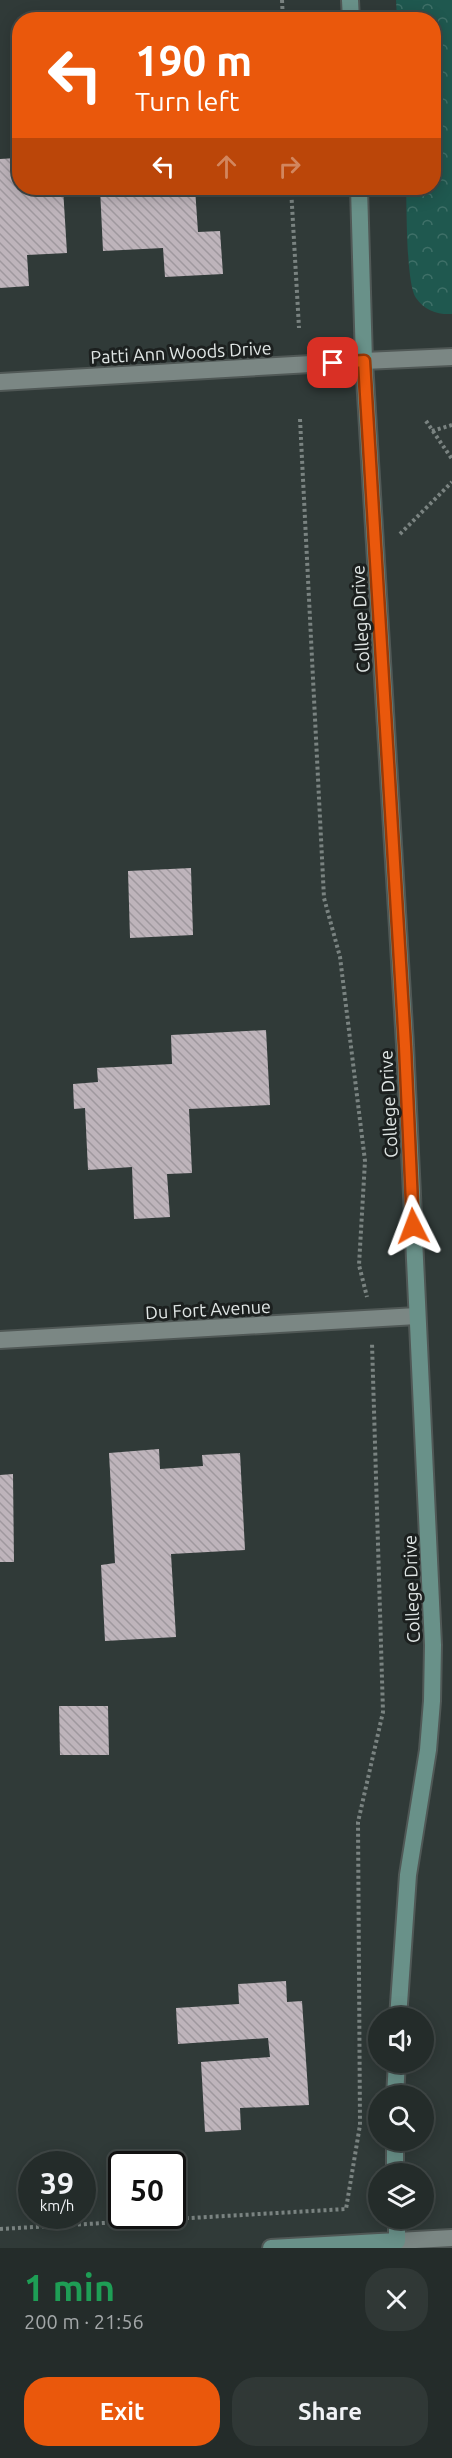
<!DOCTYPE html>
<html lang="en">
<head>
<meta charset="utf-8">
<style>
	body { margin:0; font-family:Ubuntu,sans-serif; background:#303836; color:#f1f3f6; height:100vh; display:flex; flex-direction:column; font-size:22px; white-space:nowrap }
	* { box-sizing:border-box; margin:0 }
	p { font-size:20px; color:#a3a7a8 }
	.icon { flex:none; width:33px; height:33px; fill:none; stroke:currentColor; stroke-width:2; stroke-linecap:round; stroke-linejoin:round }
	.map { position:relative; height:2248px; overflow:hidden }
	.details { display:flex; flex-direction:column; background:#242c2a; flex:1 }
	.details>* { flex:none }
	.guide { position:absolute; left:12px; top:12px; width:429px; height:183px; border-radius:24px; box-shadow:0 3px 15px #0003,0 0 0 2px #414847; background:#ea580c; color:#fff; overflow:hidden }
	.tools { position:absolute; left:368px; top:2007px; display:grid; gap:12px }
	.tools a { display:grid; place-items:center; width:66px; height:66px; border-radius:50%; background:#242c2a; box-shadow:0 3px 15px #0003,0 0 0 2px #414847; font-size:30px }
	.speed { position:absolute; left:18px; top:2151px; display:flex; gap:12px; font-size:30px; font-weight:700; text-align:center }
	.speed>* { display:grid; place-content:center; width:78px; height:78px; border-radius:50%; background:#242c2a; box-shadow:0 3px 15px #0003,0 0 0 2px #414847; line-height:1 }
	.speed small { font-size:15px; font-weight:400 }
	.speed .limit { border:3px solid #111; border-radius:9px; background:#fff; color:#111 }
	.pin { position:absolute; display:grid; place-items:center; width:51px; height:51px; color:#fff; margin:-26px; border-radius:12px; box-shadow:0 3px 9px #0006 }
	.me { position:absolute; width:66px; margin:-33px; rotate:357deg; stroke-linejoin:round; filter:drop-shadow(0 0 4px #0008) }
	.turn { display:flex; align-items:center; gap:21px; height:126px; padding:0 24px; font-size:27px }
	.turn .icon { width:78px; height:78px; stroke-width:2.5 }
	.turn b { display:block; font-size:42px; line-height:51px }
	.lanes { display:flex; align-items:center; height:57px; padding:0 24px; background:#0003; justify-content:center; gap:30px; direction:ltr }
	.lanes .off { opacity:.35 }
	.round { display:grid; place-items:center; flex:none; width:63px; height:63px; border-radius:24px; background:#303836 }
	.overview { display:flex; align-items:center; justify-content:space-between; height:102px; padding:0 24px }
	h1 { font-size:36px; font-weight:600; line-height:45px; color:#1e9e55 }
	.primary-button { display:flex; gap:12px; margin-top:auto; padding:12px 24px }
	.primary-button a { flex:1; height:69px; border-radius:24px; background:#ea580c; color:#fff; font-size:24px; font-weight:600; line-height:69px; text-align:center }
	.primary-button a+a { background:#303836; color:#f1f3f6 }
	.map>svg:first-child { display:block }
	.forest { fill:url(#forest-crowns) }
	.building { fill:url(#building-back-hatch) }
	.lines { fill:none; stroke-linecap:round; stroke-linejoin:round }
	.minor-casing { stroke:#505856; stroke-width:20 }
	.tertiary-casing { stroke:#505856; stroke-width:20 }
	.secondary-casing { stroke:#505856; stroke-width:20 }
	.path { stroke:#7a8381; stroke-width:4; stroke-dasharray:3 3; stroke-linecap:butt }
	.minor { stroke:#7b8784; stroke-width:16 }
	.tertiary { stroke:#7b8784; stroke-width:16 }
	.secondary { stroke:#699189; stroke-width:16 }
	.route-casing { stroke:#983908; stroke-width:15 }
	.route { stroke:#ea580c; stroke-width:10 }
	.labels { text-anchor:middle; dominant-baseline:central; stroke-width:6; stroke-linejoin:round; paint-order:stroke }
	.street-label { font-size:18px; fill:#e0e6e5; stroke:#1c201f }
</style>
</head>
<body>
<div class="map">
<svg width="452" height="2248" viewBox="0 0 452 2248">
	<defs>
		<pattern id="forest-crowns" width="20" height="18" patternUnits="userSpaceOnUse" patternTransform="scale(1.5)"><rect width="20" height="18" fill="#1f584f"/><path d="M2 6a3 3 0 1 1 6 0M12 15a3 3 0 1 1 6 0" fill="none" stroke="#3f7068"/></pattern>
		<pattern id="building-back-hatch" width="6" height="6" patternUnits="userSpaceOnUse" patternTransform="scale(1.5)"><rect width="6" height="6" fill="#beb4bb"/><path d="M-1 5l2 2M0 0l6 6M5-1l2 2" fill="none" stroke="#9f989e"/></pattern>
	</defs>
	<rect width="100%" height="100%" fill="#303a38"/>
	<path class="forest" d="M396 0H452V314C438 315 424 310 416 298 406 284 407 209 406 188H434V20L397 19Z"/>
	<g class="building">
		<polygon points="15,137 20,137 20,188 63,188 67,253 27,255 29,286 0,288 0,159 16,158"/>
		<polygon points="100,188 195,188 198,232 220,231 223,274 165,277 163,248 103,251"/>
		<polygon points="191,868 193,935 130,938 128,871"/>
		<polygon points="266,1030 270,1105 189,1109 192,1173 167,1174 170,1217 134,1219 132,1167 88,1170 85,1108 74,1109 73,1084 98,1082 97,1068 172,1064 171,1035"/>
		<polygon points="159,1449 160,1469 203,1466 202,1455 240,1453 245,1550 171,1554 176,1637 105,1641 101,1565 115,1563 109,1453"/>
		<polygon points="13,1474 14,1562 0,1562 0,1475"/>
		<polygon points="59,1706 108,1706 109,1755 60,1755"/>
		<polygon points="286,1981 287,2002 302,2001 309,2105 240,2108 241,2130 205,2132 201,2062 270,2057 268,2038 178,2044 176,2008 239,2004 238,1984"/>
	</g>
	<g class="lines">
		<defs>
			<g id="minor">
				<polyline points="0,382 364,361"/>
				<polyline points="0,1340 417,1316"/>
				<polyline points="398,2248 397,2241 452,2238"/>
			</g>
			<polyline id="tertiary" points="364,361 452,357"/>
			<g id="secondary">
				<polyline points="350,0 351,20"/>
				<polyline points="359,188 364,361 405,1045 433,1645 432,1701 428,1750 408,1875 398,2018"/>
				<polyline points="395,2096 397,2062"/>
				<polyline points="395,2140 395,2174"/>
				<polyline points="271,2248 397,2241 397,2218"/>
			</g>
		</defs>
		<use href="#minor" class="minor-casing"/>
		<use href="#tertiary" class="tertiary-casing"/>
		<use href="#secondary" class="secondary-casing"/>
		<g class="path">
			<polyline points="282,0 283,20"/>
			<polyline points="291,188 299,328"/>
			<polyline points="300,419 324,898 340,957 365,1161 359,1265 367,1297"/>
			<polyline points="426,421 452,459"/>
			<polyline points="432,431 452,425"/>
			<polyline points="400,534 452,482"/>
			<polyline points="0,2229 346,2209 360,2125 358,1822 383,1712 372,1343"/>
		</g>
		<use href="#minor" class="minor"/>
		<use href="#tertiary" class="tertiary"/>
		<use href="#secondary" class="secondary"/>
	</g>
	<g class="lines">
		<defs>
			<polyline id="route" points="333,363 364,361 405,1046 413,1226"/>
		</defs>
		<use href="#route" class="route-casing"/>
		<use href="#route" class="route"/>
	</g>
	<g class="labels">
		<g class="street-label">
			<text transform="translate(181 352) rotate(-3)">Patti Ann Woods Drive</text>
			<text transform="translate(360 619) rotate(-93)">College Drive</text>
			<text transform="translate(388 1104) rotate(-93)">College Drive</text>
			<text transform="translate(208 1309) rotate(-3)">Du Fort Avenue</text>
			<text transform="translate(411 1589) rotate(-92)">College Drive</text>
		</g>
	</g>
</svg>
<div class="tools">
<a><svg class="icon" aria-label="sound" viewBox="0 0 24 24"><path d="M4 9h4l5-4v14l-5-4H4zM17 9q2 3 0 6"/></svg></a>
<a><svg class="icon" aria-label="search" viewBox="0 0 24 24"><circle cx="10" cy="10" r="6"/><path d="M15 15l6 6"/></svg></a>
<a><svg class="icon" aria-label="layers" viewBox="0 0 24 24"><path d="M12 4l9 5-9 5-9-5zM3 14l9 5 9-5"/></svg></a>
</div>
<div class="speed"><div>39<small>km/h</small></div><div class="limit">50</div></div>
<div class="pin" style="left:333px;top:363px;background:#d93025"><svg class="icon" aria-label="arrive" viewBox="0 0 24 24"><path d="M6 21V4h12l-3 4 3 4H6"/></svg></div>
<svg class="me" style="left:413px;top:1226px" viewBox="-20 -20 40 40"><path d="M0-17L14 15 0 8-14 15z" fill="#ea580c" stroke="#fff" stroke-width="4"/></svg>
<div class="guide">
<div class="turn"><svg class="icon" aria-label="left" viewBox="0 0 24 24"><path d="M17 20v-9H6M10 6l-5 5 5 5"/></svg><div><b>190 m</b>Turn left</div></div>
<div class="lanes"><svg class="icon" aria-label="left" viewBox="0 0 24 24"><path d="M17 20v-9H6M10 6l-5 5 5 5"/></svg><svg class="icon off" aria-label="ahead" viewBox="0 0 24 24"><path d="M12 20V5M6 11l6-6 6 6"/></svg><svg class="icon off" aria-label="right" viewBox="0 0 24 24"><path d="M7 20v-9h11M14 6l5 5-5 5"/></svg></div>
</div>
</div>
<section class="details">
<div class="overview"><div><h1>1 min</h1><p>200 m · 21:56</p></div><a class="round"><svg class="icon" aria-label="close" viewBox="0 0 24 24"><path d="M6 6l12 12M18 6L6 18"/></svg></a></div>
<div class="primary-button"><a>Exit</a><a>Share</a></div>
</section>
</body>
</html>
